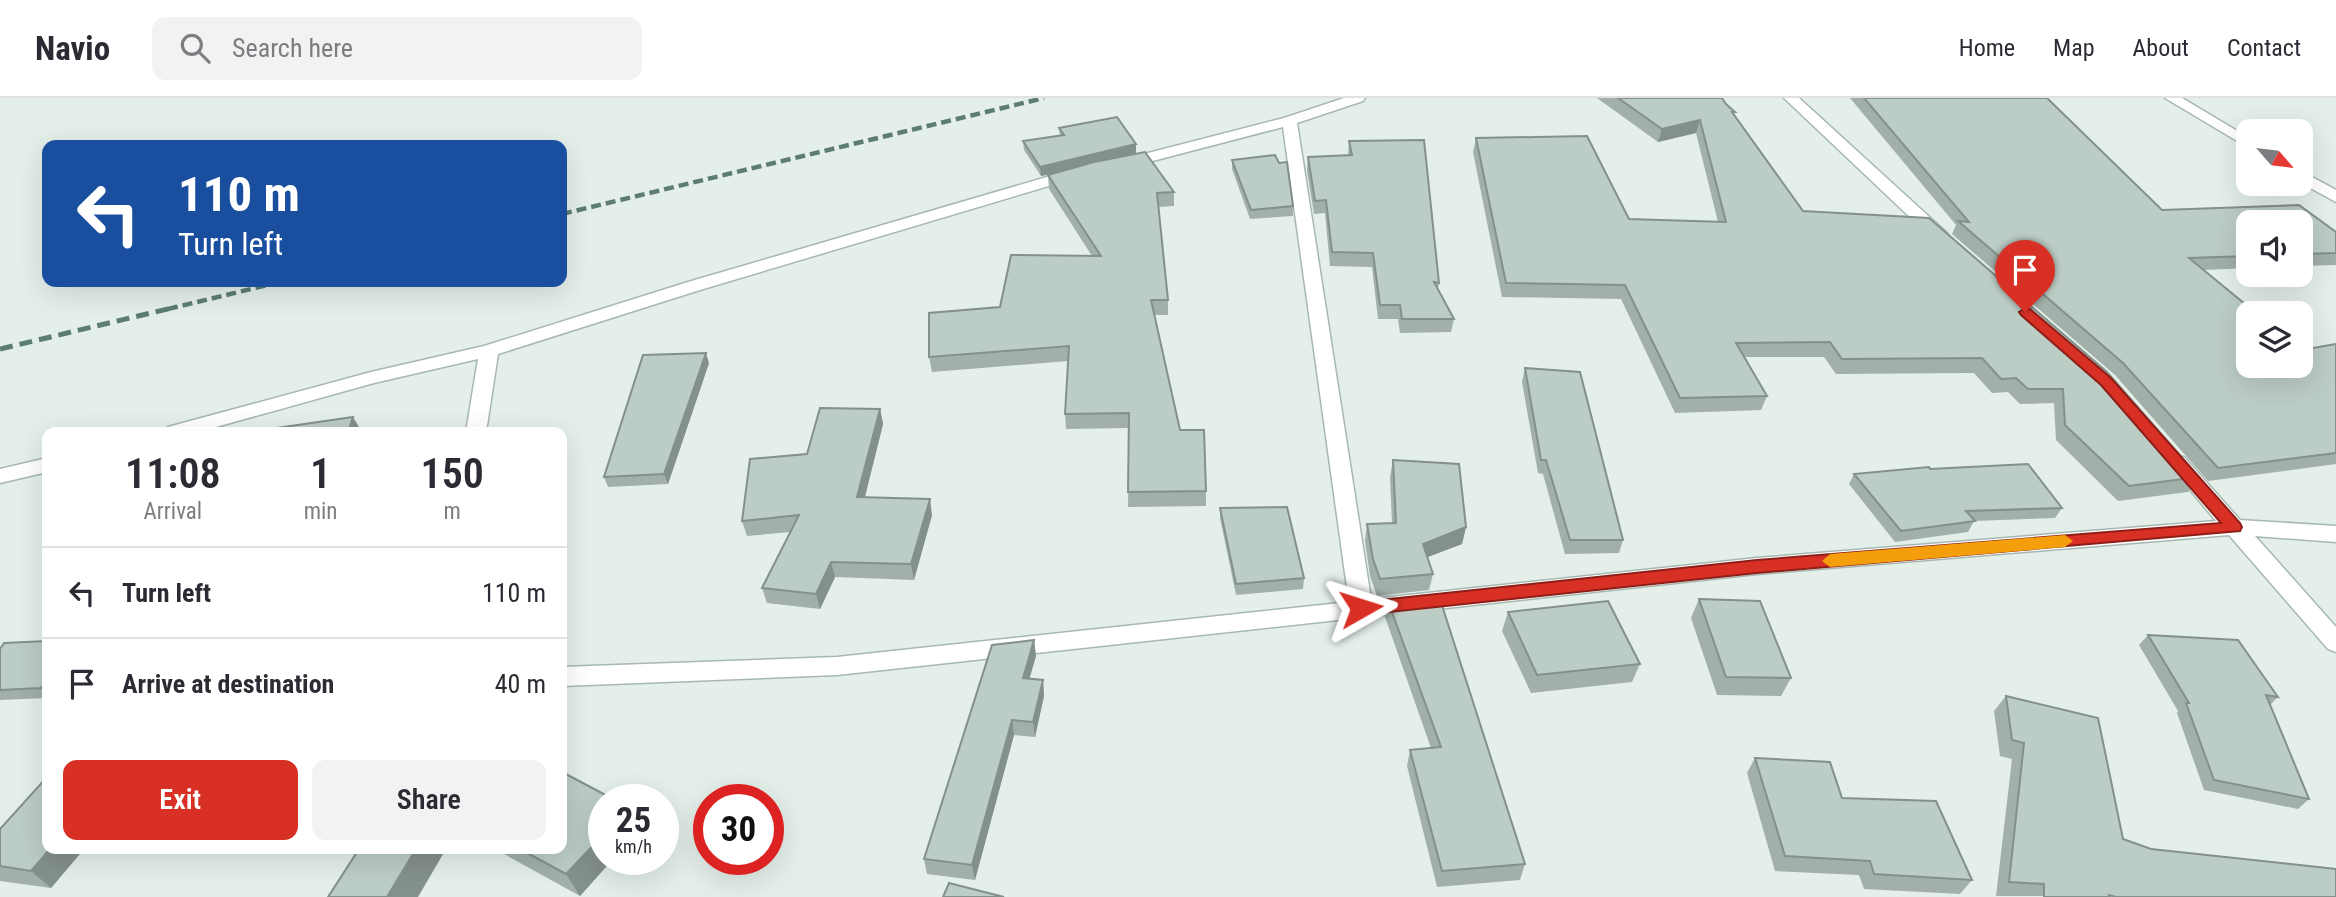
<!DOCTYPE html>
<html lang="en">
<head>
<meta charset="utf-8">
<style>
	body { margin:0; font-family:"Roboto Condensed",sans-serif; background:#f2f2f3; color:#2b2b33; height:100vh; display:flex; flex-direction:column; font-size:26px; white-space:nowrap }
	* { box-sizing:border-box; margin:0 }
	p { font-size:23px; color:#7c7c81 }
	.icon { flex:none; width:38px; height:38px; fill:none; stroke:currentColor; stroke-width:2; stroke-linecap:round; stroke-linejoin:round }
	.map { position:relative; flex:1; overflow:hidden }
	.panel { position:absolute; left:42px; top:329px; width:525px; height:427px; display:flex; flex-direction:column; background:#fff; border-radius:14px; box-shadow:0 7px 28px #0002 }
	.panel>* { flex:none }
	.banner { position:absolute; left:42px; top:42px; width:525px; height:147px; border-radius:14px; box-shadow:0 7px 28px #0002; background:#1a4fa0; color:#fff; overflow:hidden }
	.needle { width:46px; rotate:118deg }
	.buttons { position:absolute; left:2236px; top:21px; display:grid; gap:14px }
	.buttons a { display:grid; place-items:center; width:77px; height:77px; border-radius:14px; background:#fff; box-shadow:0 7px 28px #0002; font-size:35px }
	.speed { position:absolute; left:588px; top:686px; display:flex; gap:14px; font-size:35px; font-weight:700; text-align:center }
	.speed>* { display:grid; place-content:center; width:91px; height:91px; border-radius:50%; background:#fff; box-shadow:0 7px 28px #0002; line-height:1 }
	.speed small { font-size:18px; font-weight:400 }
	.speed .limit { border:10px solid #d22; background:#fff; color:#111 }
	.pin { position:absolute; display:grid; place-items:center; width:60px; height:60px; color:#fff; margin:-72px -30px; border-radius:50% 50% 50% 0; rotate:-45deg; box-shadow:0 0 7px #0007 }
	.pin .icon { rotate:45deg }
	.me { position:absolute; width:77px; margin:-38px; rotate:84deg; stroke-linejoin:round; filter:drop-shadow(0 0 5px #0008) }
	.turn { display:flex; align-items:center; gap:24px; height:147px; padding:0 21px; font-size:32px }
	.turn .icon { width:91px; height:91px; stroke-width:2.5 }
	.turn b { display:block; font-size:49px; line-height:60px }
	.eta { display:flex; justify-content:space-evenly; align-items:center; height:119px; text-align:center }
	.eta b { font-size:42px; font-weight:600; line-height:49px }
	.cta { display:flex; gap:14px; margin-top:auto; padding:14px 21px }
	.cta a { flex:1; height:80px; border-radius:14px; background:#d93025; color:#fff; font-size:28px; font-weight:600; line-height:80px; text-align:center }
	.cta a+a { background:#f2f2f3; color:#2b2b33 }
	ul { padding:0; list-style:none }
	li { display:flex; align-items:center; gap:21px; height:91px; padding:0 21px; border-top:2px solid #e1e1e2 }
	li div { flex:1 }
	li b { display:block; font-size:26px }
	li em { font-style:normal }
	header { display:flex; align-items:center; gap:42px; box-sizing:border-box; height:98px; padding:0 35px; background:#fff; border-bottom:2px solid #e1e1e2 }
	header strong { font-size:33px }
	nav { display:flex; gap:38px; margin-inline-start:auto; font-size:24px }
	.search { width:490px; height:63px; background:#f2f2f3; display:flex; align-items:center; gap:18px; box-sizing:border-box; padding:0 24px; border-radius:14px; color:#7c7c81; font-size:26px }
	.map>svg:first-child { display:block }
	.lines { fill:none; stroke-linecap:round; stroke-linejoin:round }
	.minor-casing { stroke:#a6b8b1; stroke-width:3 }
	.minor { fill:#fff; fill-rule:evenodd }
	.rail-far1 { stroke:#5d7d73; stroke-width:4.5; stroke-dasharray:10 5; stroke-linecap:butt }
	.rail { stroke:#5d7d73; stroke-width:5; stroke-dasharray:13 7; stroke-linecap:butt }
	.wall { fill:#a2b0a9 }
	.shaded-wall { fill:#84908a }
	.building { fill:#bccdc5; stroke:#84908a; stroke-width:2 }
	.route { fill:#d93025; stroke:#8d1f18; stroke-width:2 }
	.slow { fill:#f59e0b }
</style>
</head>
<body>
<header>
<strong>Navio</strong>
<div class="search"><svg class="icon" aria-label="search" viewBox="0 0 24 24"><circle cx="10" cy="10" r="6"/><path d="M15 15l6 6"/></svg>Search here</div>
<nav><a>Home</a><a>Map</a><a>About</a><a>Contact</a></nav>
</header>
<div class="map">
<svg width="2336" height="799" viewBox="0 0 2336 799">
	<rect width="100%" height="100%" fill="#e4efea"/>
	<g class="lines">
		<defs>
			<g id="minor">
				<polygon points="1344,0 1365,0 1363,3 1297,25 1371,501 1757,460 2216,423 2167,364 2170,359 2184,359 2240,422 2336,428 2336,444 2255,438 2336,529 2336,554 2328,551 2229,437 1757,476 837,577 562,588 562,569 837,559 1349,504 1283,29 1122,71 1114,66 1117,63 1284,20"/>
				<polygon points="1784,0 1799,0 1947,135 1949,139 1947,143 1935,143"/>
				<polygon points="2165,0 2182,0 2249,40 2249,50"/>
				<polygon points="1074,71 1079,73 1082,76 1079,79 700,192 498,256 486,334 466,334 478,261 374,285 198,334 165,334 168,329 371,274 484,248 688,184"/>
				<polygon points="2301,73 2336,92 2336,104 2301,85"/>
				<polygon points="47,360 47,374 0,385 0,371"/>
			</g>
		</defs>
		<use href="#minor" class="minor-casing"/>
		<use href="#minor" class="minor"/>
		<g class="rail-far1">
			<polyline points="562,116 1044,0"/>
			<polyline points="168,211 280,184"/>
		</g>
		<polyline class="rail" points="0,251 176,209"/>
	</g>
	<g class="wall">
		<polygon points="1597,0 1722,0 1726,6 1735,14 1734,17 1803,113 2199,379 2188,394 2118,403 2056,342 2054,305 2020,306 2008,294 1992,295 1974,275 1836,276 1824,259 1745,259 1767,298 1761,312 1675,315 1621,201 1502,199 1473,54 1476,40 1629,121 1718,124 1696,35 1658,44"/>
		<polygon points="1850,0 2047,0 2162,112 2299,107 2336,134 2336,167 2301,168 2301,124 2249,124 2249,170 2203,172 2256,215 2249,215 2249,268 2301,268 2301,252 2336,246 2336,366 2208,383 2115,277 1952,136 1956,127"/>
		<polygon points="1059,30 1136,46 1136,55 1126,58 1174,94 1174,108 1158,109 1168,202 1168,217 1154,217 1180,332 1206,393 1206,408 1128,409 1129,330 1066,331 1065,316 1068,263 932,274 929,259 1000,209 1092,158 1049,91 1048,77 1052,76 1041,78 1024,52 1023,43 1060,37"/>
		<polygon points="1349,43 1439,185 1438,191 1454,221 1451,234 1400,235 1398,221 1378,221 1372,169 1330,168 1325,115 1314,116 1307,73 1308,59 1348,57"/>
		<polygon points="1232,62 1293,108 1293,118 1250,121 1232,71"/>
		<polygon points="709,265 668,386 608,389 604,379"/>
		<polygon points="1525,270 1623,442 1619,455 1565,456 1543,376 1538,375 1522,284"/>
		<polygon points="880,311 883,326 865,399 932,417 914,482 835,479 820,511 767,505 762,490 790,434 747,438 742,423 807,356"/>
		<polygon points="1393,362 1466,429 1462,446 1427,459 1433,476 1429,492 1377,498 1370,478 1365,443 1367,426 1392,425 1390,379"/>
		<polygon points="1930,371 2062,410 2055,420 1974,423 1968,434 1895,444 1849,386 1854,376"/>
		<polygon points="1220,410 1304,480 1303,491 1236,497 1220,420"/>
		<polygon points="1699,501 1791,580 1781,598 1717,597 1691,520"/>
		<polygon points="1388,503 1525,766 1520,782 1437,789 1407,668 1410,652 1431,650 1385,519"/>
		<polygon points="1508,514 1640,566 1632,584 1531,595 1502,533"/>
		<polygon points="2148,537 2278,599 2270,607 2309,701 2298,711 2204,692 2177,615 2178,613 2139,547"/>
		<polygon points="1034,542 1036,558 1029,581 1043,582 1044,598 1035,639 1014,637 975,782 927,776 924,761"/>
		<polygon points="47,543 47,600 0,602 0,551"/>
		<polygon points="2006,598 2123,741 2151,751 2336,799 1996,798 2012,661 2000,658 1994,613"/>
		<polygon points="1755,660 1842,700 1972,782 1960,796 1864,791 1859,777 1775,773 1747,675"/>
		<polygon points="0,731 47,751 115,751 113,754 84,751 51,790 0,783"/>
		<polygon points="495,751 562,751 604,761 613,761 580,798"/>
	</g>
	<g class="shaded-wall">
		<polygon points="1700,22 1696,35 1658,44 1662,31"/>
		<polygon points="1136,46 1136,55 1041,78 1040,69"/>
		<polygon points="706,255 709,265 668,386 664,376"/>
		<polygon points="880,311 883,326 861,414 857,399"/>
		<polygon points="353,319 362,334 348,334"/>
		<polygon points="930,401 932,417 914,482 911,466"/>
		<polygon points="1466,429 1462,446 1420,462 1423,446"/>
		<polygon points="831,464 835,479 820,511 816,496"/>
		<polygon points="1034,542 1036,558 1025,596 1023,580"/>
		<polygon points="47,581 47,596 41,590"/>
		<polygon points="1043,582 1044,598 1035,639 1033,624"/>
		<polygon points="1012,622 1014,637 975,782 972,767"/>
		<polygon points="604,736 604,761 613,761 580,798 566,776"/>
		<polygon points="50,751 84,751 51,790 31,773"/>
		<polygon points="416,751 446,751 418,799 387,799"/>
	</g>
	<g class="building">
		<polygon points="1618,0 1722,0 1726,6 1735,14 1732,14 1803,113 1929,120 2107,274 2199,379 2129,388 2065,327 2063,291 2028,291 2016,280 2001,281 1982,260 1842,261 1830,244 1736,245 1767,298 1680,300 1625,187 1506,185 1476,40 1587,38 1629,121 1726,124 1700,22 1662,31"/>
		<polygon points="1864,0 2047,0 2162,112 2299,107 2336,134 2336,155 2301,156 2301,124 2249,124 2249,158 2189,160 2256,215 2249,215 2249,268 2301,268 2301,252 2336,246 2336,355 2218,370 2123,265 1958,123 1969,124"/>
		<polygon points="1117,19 1136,46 1040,69 1023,43 1064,37 1059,30"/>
		<polygon points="1424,42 1439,185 1434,184 1454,221 1402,221 1400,207 1380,207 1373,155 1332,154 1326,102 1315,103 1308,59 1352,57 1349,43"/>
		<polygon points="1145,54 1174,94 1157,95 1168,202 1151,202 1180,332 1204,332 1206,393 1128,394 1129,315 1065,316 1069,248 929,259 929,215 1000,209 1011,157 1101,158 1048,77 1094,64"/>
		<polygon points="1275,57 1279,65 1287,64 1293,108 1251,112 1232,62"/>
		<polygon points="706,255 664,376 604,379 643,257"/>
		<polygon points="1525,270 1580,274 1623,442 1570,442 1546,362 1541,362"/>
		<polygon points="820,310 880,311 857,399 930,401 911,466 831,464 816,496 762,490 799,417 742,423 750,361 807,356"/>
		<polygon points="353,319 348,334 247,334 248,334"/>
		<polygon points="1393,362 1459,366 1466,429 1423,446 1433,476 1380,481 1373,461 1367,426 1396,425"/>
		<polygon points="2028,366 2062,410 1966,413 1975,423 1901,433 1854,376 1929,369 1930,371"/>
		<polygon points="1287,409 1304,480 1236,486 1220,410"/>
		<polygon points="1439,498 1525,766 1442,773 1410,652 1441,649 1388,503"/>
		<polygon points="1699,501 1760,503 1791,580 1726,579"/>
		<polygon points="1608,503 1640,566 1537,577 1508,514"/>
		<polygon points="2148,537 2238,542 2278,599 2266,597 2309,701 2214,682 2186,605 2189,605"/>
		<polygon points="1034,542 1023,580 1043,582 1033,624 1012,622 972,767 924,761 992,547"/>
		<polygon points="47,543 47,581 41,590 0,592 0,551 4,545"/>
		<polygon points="2006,598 2098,620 2123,741 2151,751 2336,771 2336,799 2116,799 2109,797 2110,799 2044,799 2044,786 2009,784 2024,645 2012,642"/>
		<polygon points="1755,660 1830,664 1842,700 1936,703 1972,782 1874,776 1870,763 1785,758"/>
		<polygon points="562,674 615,702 604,702 604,736 566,776 520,751 562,751"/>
		<polygon points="47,679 47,751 50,751 31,773 0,768 0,731"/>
		<polygon points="359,751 416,751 387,799 328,799"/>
		<polygon points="949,785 1004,799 943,799"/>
	</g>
	<polygon class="route" points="2025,210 2030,211 2111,280 2240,425 2242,429 2240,433 1757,475 1361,517 1355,515 1352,510 1355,506 1361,504 1757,462 2221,425 2101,287 2021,217 2019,214"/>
	<polygon class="slow" points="2065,437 2073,443 2065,449 1830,469 1822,463 1830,456"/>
</svg>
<div class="buttons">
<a><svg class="needle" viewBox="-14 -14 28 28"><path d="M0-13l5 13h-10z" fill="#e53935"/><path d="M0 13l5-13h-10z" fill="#7c7c81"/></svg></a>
<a><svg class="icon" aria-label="sound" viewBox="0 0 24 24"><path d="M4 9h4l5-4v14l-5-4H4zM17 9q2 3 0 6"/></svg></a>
<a><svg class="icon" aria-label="layers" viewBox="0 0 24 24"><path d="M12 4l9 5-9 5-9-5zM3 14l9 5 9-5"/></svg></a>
</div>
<div class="speed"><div>25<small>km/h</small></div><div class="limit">30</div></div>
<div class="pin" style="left:2025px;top:214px;background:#d93025"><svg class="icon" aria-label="arrive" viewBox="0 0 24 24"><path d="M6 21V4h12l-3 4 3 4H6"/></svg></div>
<svg class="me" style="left:1361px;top:510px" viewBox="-20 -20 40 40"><path d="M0-17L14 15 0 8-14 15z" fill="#d93025" stroke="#fff" stroke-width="4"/></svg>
<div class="banner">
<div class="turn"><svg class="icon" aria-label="left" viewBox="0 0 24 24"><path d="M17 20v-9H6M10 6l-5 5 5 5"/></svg><div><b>110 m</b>Turn left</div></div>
</div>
<section class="panel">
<div class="eta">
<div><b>11:08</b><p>Arrival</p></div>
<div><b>1</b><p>min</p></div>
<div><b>150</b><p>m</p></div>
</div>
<ul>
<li><svg class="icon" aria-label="left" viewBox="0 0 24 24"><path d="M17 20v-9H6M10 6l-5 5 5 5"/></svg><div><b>Turn left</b></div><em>110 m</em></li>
<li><svg class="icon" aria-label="arrive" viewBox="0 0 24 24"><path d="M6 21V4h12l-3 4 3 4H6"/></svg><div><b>Arrive at destination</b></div><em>40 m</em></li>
</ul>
<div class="cta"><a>Exit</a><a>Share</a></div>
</section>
</div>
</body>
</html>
